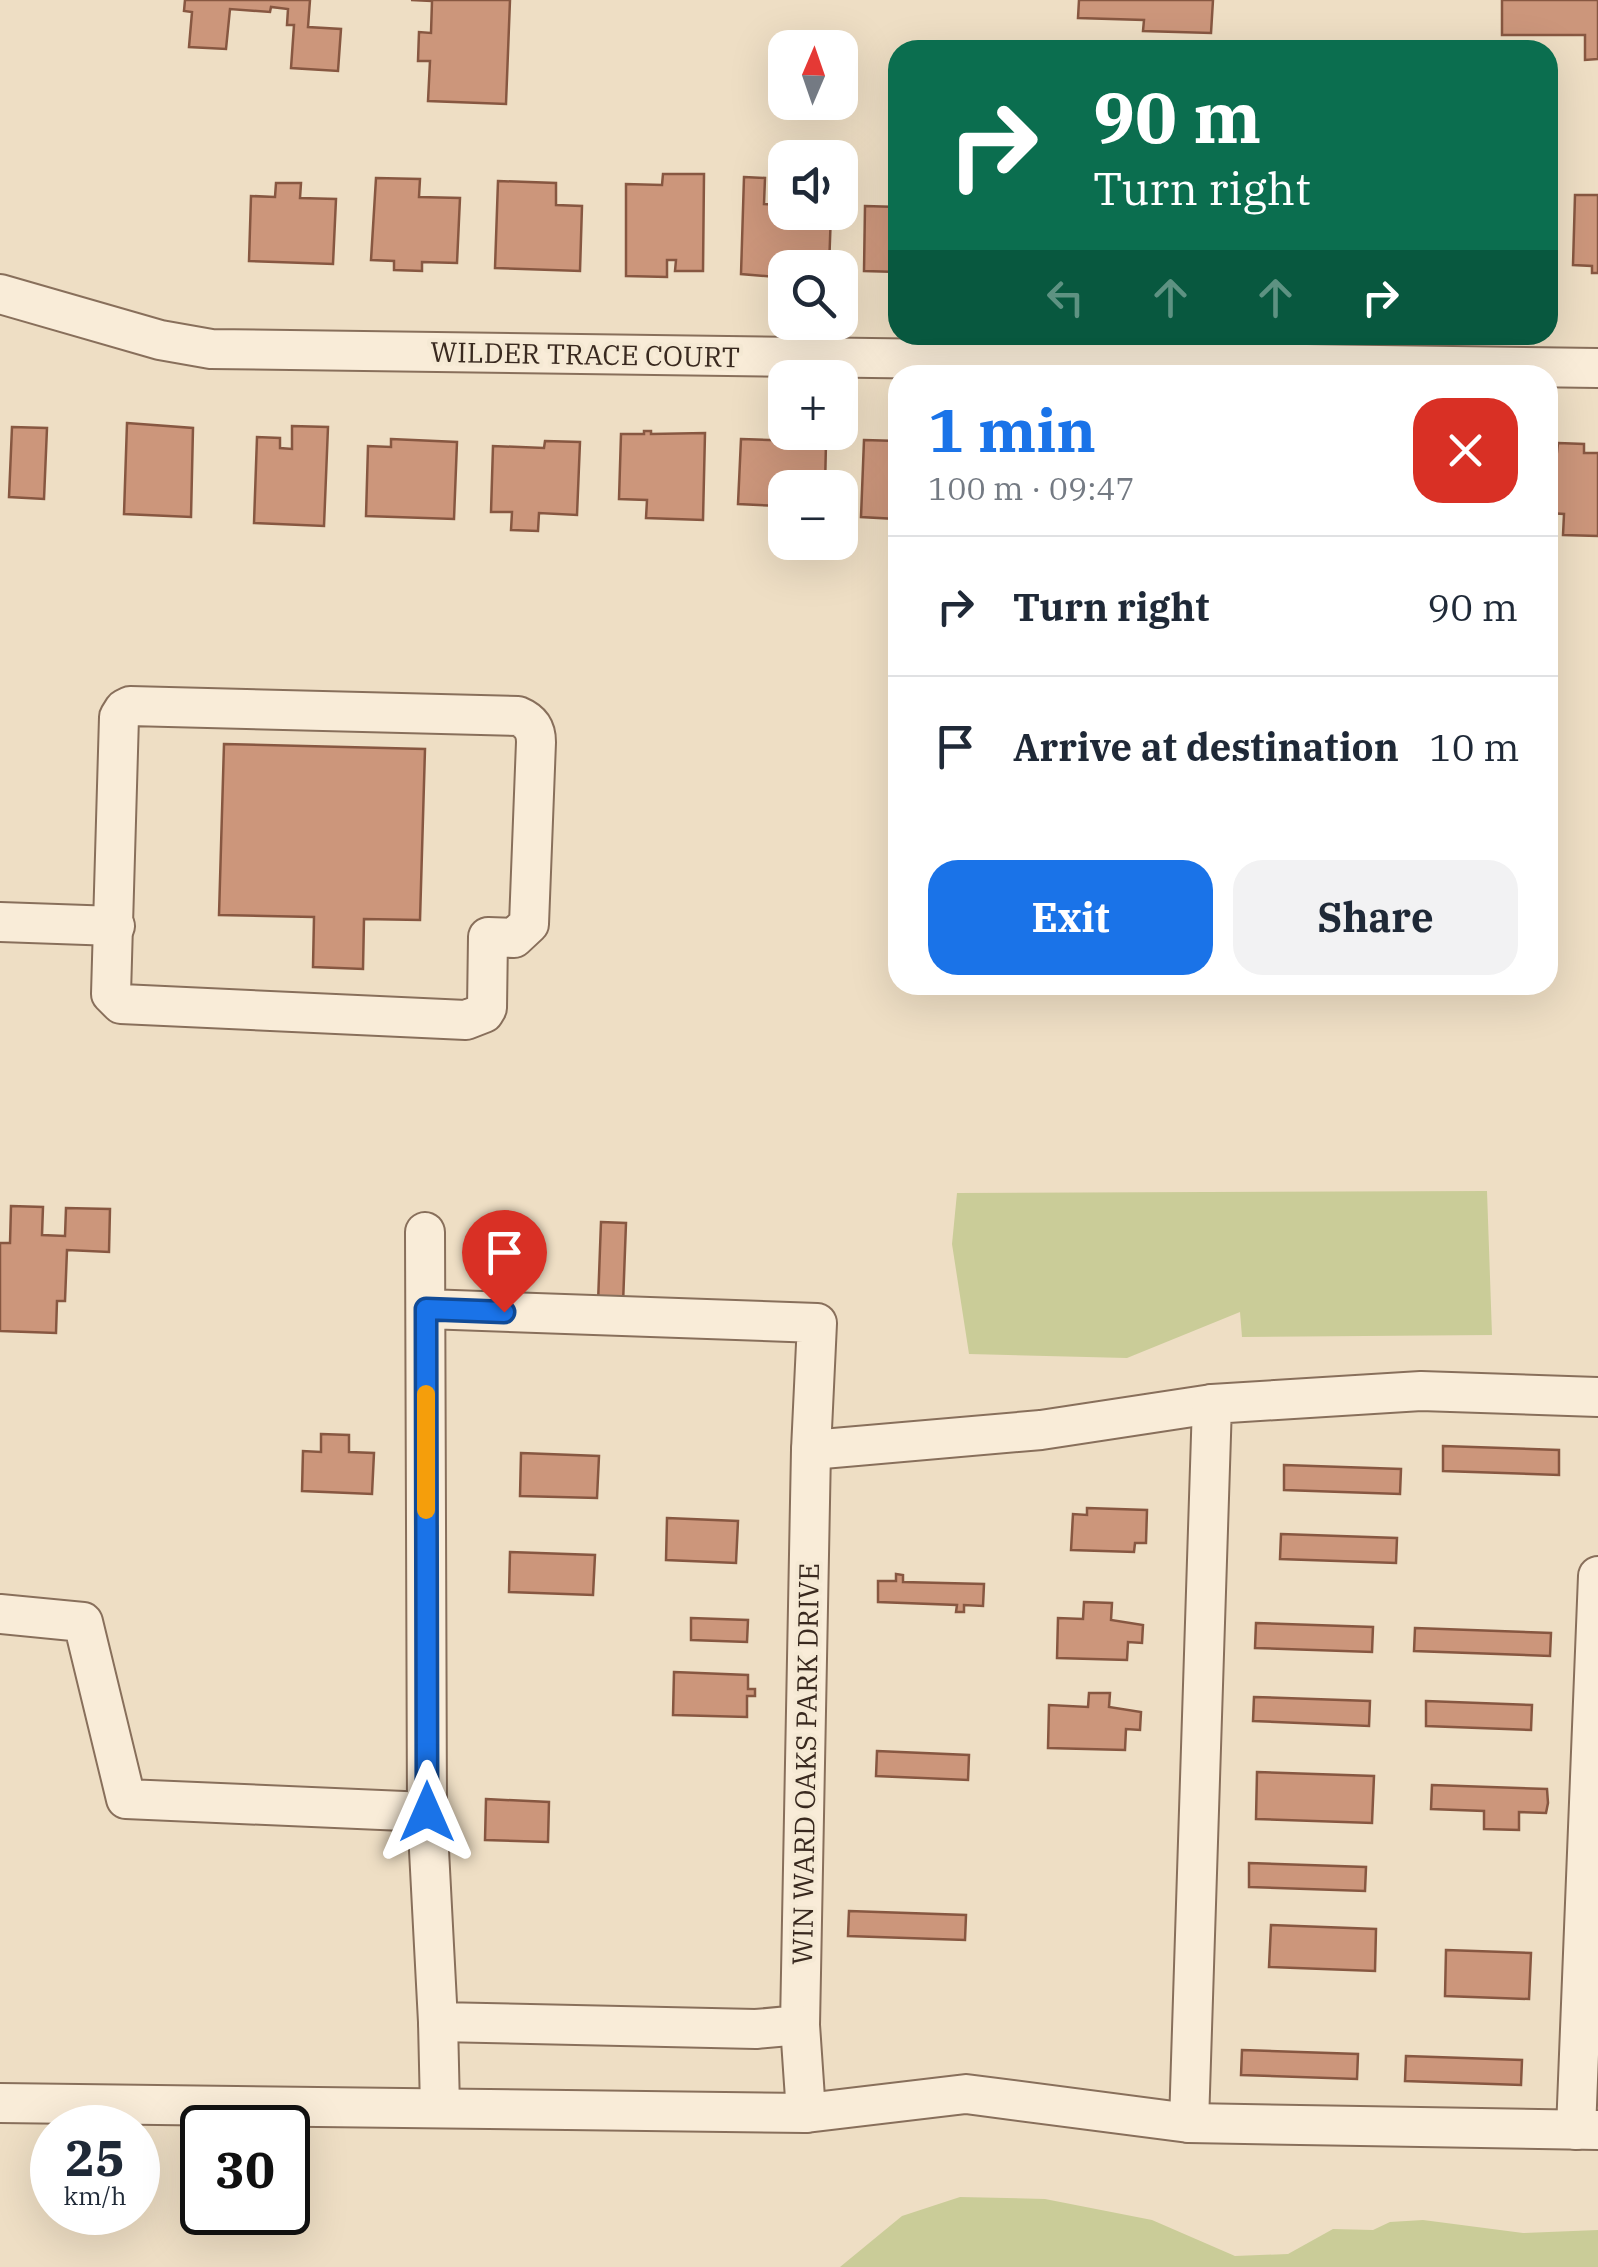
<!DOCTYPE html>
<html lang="en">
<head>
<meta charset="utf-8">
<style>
	body { margin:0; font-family:"IBM Plex Serif",serif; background:#f2f2f3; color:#1f2937; height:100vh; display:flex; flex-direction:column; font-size:38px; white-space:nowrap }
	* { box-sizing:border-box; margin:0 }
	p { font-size:32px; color:#747a83 }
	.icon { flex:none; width:55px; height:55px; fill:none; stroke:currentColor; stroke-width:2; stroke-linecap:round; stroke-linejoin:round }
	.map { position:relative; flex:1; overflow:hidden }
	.details { position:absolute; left:888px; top:365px; width:670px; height:630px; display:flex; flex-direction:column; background:#fff; border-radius:30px; box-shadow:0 10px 40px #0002 }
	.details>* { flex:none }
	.guide { position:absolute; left:888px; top:40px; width:670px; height:305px; border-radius:30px; box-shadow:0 10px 40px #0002; background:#0b6e4f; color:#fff; overflow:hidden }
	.needle { width:65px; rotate:2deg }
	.controls { position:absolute; left:768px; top:30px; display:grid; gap:20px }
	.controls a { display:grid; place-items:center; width:90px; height:90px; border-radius:20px; background:#fff; box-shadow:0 10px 40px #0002; font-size:50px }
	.speed { position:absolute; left:30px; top:2105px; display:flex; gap:20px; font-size:50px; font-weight:700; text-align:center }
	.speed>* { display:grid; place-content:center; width:130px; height:130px; border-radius:50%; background:#fff; box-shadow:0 10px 40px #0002; line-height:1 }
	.speed small { font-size:25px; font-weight:400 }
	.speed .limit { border:5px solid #111; border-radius:15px; background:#fff; color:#111 }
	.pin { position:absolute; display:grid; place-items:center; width:85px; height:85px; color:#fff; margin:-102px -42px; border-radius:50% 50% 50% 0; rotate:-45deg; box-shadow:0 0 10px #0007 }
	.pin .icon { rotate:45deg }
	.me { position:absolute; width:110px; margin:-55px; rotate:0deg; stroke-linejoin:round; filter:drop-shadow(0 0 8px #0008) }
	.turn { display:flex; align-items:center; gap:35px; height:210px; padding:0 40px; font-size:45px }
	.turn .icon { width:130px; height:130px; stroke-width:2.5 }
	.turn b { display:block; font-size:70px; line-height:85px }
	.lanes { display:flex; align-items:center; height:95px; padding:0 40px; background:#0003; justify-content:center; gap:50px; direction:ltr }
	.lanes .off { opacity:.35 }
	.round { display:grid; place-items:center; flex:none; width:105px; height:105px; border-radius:30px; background:#f2f2f3 }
	.summary { display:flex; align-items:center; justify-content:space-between; height:170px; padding:0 40px }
	h1 { font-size:60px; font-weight:800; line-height:75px; color:#1a73e8 }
	.cta { display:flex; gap:20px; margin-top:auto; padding:20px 40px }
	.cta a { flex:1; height:115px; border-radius:30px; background:#1a73e8; color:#fff; font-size:40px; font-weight:800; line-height:115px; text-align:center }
	.cta a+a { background:#f2f2f3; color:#1f2937 }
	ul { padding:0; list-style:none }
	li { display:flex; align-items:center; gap:30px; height:140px; padding:0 40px; border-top:2px solid #e0e1e3 }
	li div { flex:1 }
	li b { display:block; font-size:38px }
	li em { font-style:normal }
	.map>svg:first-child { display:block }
	.green { fill:#cacc98 }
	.building { fill:#cc967b; stroke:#875741; stroke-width:2.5 }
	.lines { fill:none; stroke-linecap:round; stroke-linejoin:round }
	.minor-casing { stroke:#886f5b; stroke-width:42 }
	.minor { stroke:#f9ecd8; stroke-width:38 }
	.route-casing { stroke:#114b97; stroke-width:25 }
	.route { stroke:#1a73e8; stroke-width:18 }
	.slow { stroke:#f59e0b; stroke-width:18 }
	.labels { text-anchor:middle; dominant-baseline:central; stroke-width:8; stroke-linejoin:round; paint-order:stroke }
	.street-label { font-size:28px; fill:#39291f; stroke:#f5e9d4 }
</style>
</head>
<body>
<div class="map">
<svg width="1598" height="2267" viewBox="0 0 1598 2267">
	<rect width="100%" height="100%" fill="#eedec4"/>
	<g class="green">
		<polygon points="1487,1191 1492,1335 1242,1337 1240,1312 1127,1358 969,1354 952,1244 957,1193"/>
		<polygon points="960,2197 1045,2199 1152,2220 1235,2256 1288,2254 1333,2229 1373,2230 1390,2222 1423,2220 1523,2233 1598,2230 1598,2267 840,2267 902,2216"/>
	</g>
	<g class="building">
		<polygon points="185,0 310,0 308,27 341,29 338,71 291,68 294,25 287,25 288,9 271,7 270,12 230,9 226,49 189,47 192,12 184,11"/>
		<polygon points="510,0 506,104 428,101 430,61 418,61 419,32 431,33 432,1 411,0"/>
		<polygon points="1079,0 1213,0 1211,33 1143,31 1144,20 1078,18"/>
		<polygon points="1502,0 1598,0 1598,59 1585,60 1585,35 1502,35"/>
		<polygon points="663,174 704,174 703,271 675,271 676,260 667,260 667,277 626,276 626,184 662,185"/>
		<polygon points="744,177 765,178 764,204 785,205 785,212 831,212 829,268 785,268 785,275 776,277 741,274"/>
		<polygon points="376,178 420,179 419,197 460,198 457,263 422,262 422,271 394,270 394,261 371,260"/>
		<polygon points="498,181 556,183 556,205 582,206 580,271 495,268"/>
		<polygon points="276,183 301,183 300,198 336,199 333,264 249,261 251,196 275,197"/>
		<polygon points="1575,195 1598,195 1598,273 1592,273 1592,266 1573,265"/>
		<polygon points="865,206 898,207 898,272 864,271"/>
		<polygon points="127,423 193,428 191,517 124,514"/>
		<polygon points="292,426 328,427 324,526 254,523 257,437 280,438 280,448 292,449"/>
		<polygon points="12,427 47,428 44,499 9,497"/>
		<polygon points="644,431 651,431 651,434 705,433 703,520 646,518 647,500 619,499 621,434 644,434"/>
		<polygon points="391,439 457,442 454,519 366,516 368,446 391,447"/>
		<polygon points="741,439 826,442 825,488 785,488 785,527 780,527 780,506 738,504"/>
		<polygon points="864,440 898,441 898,540 896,519 861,517"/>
		<polygon points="545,441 580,442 577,515 539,513 538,531 511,530 512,512 491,512 493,446 544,448"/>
		<polygon points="1558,443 1584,444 1584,453 1598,453 1598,536 1563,535 1564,514 1548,513 1548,452 1557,452"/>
		<polygon points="224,744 425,749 420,920 364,919 363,969 313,967 314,917 219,915"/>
		<polygon points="11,1206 43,1207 42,1235 65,1236 66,1208 110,1209 109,1252 67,1250 65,1301 57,1301 56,1333 0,1331 0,1243 10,1243"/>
		<polygon points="601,1222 626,1223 623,1304 598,1303"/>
		<polygon points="321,1434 349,1435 349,1452 374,1453 372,1494 302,1491 303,1451 321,1452"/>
		<polygon points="1443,1446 1559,1450 1559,1475 1443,1471"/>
		<polygon points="521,1453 599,1456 597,1498 520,1496"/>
		<polygon points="1284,1465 1401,1469 1400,1494 1284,1490"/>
		<polygon points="1087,1508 1147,1510 1146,1543 1135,1543 1134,1552 1071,1550 1073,1514 1087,1515"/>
		<polygon points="667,1518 738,1521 736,1563 666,1560"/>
		<polygon points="1281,1534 1397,1538 1396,1563 1280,1559"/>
		<polygon points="510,1552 595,1555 593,1595 509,1592"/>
		<polygon points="896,1574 903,1575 903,1582 984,1584 983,1606 964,1605 964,1612 956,1612 957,1605 878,1602 878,1581 896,1581"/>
		<polygon points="1084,1602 1112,1603 1111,1620 1143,1625 1142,1643 1128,1642 1127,1660 1057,1658 1058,1618 1083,1619"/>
		<polygon points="691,1618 748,1620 747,1642 691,1640"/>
		<polygon points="1256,1623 1373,1627 1372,1652 1255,1648"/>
		<polygon points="1415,1628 1551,1633 1550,1656 1414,1651"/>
		<polygon points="674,1672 748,1675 748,1689 755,1689 755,1696 747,1696 747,1717 673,1715"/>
		<polygon points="1089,1693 1110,1693 1109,1707 1141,1712 1140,1730 1126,1729 1125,1750 1048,1748 1049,1705 1088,1707"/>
		<polygon points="1254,1697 1370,1701 1369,1726 1253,1721"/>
		<polygon points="1426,1701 1532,1705 1531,1730 1426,1726"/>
		<polygon points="877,1751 969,1755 968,1780 876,1776"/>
		<polygon points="1257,1772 1374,1776 1372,1823 1256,1819"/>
		<polygon points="1432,1785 1547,1789 1548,1803 1546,1813 1519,1812 1519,1830 1484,1829 1484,1811 1431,1809"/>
		<polygon points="486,1799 549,1802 548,1842 485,1840"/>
		<polygon points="1249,1863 1366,1867 1365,1891 1249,1887"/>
		<polygon points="849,1911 966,1915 965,1940 848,1936"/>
		<polygon points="1271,1925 1376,1929 1375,1971 1269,1967"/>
		<polygon points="1446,1950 1531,1953 1529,1999 1445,1996"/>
		<polygon points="1242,2050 1358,2054 1357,2079 1241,2075"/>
		<polygon points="1406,2056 1522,2060 1521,2085 1405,2081"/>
	</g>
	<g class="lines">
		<defs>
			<g id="minor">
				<polyline points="0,294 160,340 211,349 1598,368"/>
				<path d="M130 706 518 716C530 721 536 729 536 742L529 924 514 938 488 937 487 1008 484 1013 466 1020 121 1004 111 994 119 717 124 709Z"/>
				<polyline points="0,922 115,926"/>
				<polyline points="425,1232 427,1812 438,2022 756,2029 800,2025 811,1450 817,1323 426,1309"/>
				<polyline points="811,1450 1041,1430 1212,1404"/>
				<polyline points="0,1614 83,1622 126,1799 427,1812"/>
				<polyline points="438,2022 440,2108"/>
				<polyline points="800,2025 806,2113"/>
				<polyline points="0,2103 806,2113 966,2094 1189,2123 1598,2130"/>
				<polyline points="1189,2123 1212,1404 1421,1391 1598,1397"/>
				<polyline points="1576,2130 1598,1576"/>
			</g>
		</defs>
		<use href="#minor" class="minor-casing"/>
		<use href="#minor" class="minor"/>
	</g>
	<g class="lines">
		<defs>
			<polyline id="route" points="427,1812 426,1309 504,1312"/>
		</defs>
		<use href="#route" class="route-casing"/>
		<use href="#route" class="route"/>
		<polyline class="slow" points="426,1394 426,1510"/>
	</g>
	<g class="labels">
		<g class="street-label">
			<text transform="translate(585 354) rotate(1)">WILDER TRACE COURT</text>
			<text transform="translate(805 1764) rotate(-89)">WIN WARD OAKS PARK DRIVE</text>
		</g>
	</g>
</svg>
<div class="controls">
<a><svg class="needle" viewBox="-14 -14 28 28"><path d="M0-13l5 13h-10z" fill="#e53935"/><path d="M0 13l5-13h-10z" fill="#747a83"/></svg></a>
<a><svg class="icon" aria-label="sound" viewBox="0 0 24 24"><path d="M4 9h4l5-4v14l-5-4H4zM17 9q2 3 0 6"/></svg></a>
<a><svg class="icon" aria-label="search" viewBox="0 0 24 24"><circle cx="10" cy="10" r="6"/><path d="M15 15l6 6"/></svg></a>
<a>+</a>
<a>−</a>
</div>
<div class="speed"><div>25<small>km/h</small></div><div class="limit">30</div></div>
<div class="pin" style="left:504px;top:1312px;background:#d93025"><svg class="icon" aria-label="arrive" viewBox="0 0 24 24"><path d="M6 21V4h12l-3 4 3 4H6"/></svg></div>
<svg class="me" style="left:427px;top:1812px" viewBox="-20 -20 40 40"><path d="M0-17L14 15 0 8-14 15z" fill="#1a73e8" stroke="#fff" stroke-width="4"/></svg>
<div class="guide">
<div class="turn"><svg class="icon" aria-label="right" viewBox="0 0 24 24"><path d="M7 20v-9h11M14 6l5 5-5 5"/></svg><div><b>90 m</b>Turn right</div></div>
<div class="lanes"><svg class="icon off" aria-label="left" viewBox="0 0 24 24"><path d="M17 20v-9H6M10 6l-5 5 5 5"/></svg><svg class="icon off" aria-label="ahead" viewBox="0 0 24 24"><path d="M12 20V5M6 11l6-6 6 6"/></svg><svg class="icon off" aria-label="ahead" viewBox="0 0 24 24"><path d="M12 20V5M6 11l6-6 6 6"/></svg><svg class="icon" aria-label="right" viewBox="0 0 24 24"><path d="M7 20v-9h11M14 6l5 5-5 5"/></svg></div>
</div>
<section class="details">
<div class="summary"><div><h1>1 min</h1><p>100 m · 09:47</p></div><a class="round" style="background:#d93025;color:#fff"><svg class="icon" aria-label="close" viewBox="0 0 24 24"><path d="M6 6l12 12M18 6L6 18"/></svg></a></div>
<ul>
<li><svg class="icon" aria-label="right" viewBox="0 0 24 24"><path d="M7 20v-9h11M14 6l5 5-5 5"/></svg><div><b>Turn right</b></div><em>90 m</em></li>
<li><svg class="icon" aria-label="arrive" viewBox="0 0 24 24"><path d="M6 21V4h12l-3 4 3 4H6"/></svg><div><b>Arrive at destination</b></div><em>10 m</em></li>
</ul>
<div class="cta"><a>Exit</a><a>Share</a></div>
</section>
</div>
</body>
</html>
